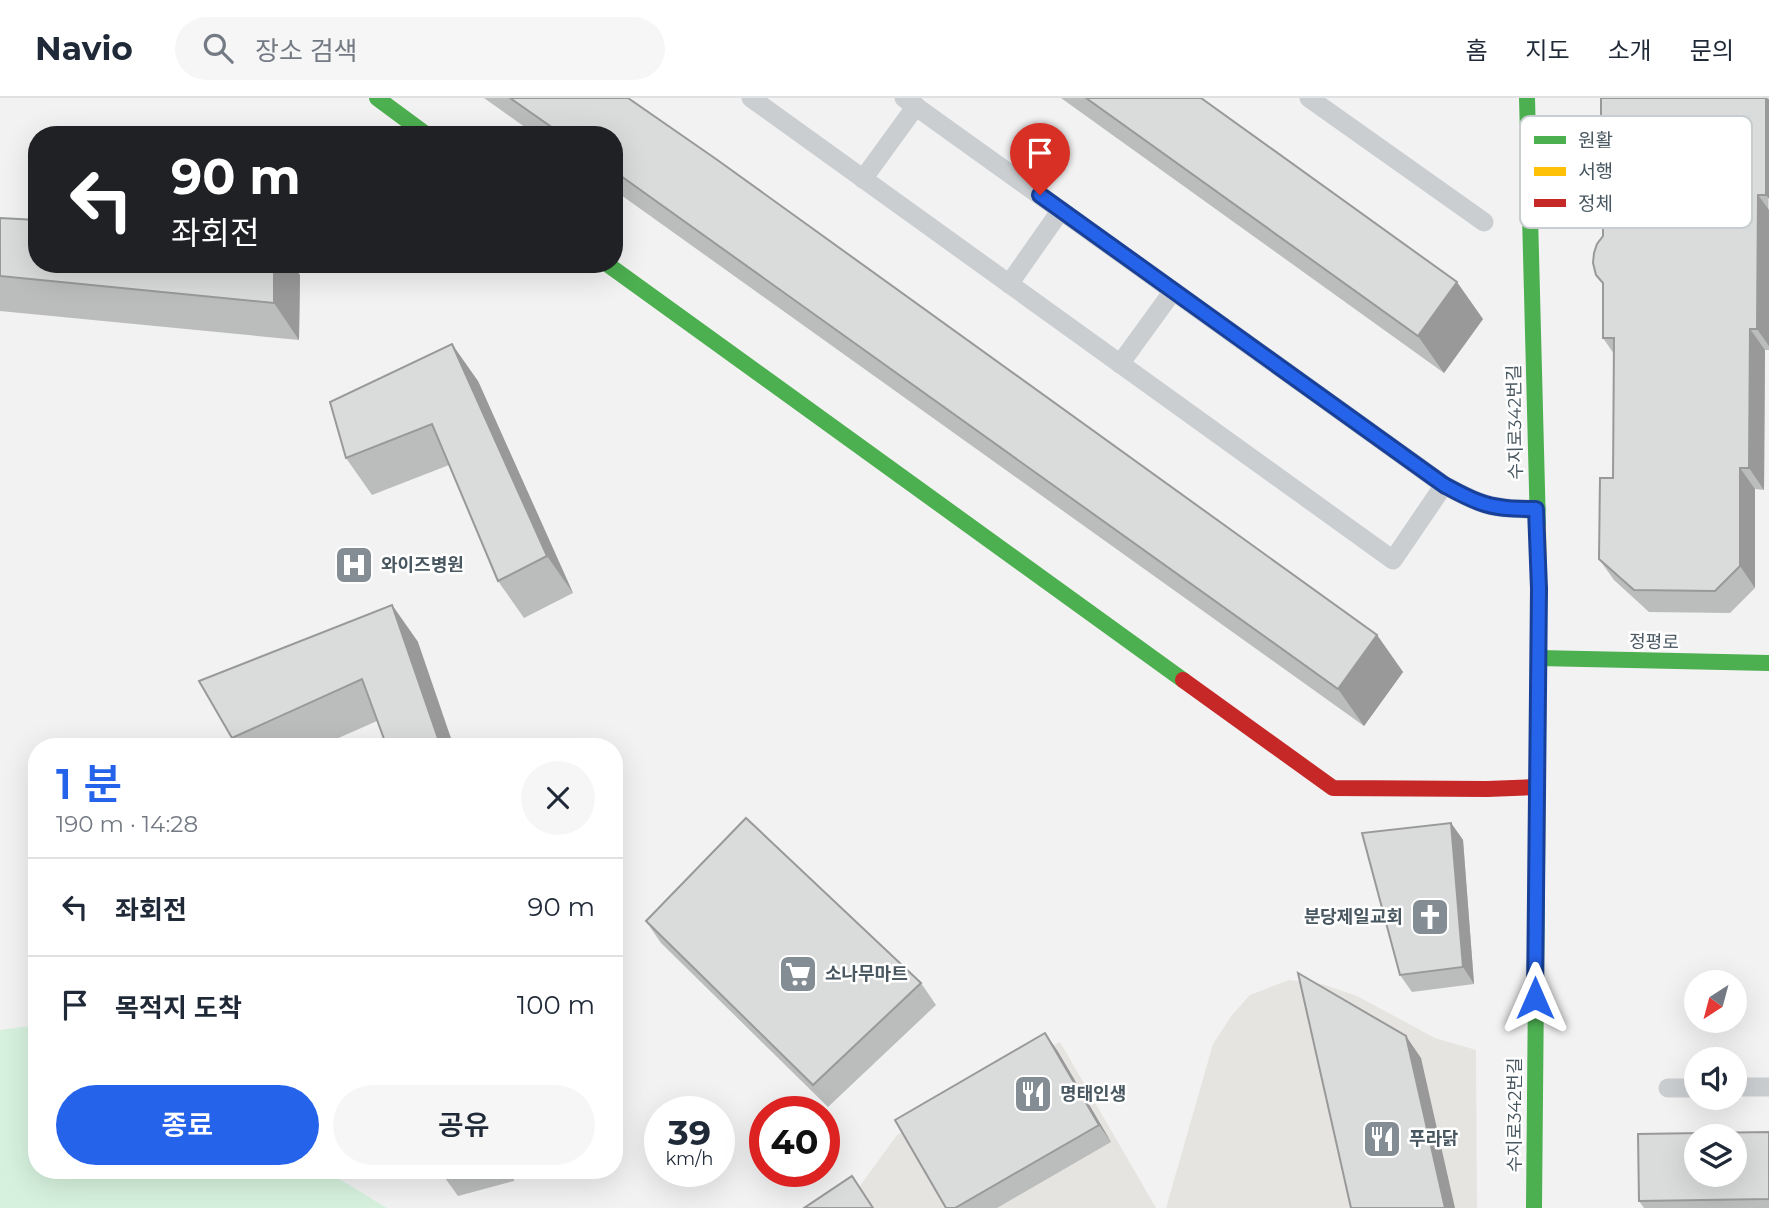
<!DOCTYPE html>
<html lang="ko">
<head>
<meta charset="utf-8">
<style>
	body { margin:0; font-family:Montserrat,"Noto Sans KR",sans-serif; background:#f6f6f7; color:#1f2937; height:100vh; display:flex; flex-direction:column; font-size:26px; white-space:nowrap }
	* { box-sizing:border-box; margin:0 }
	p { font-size:23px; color:#747a83 }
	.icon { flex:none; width:38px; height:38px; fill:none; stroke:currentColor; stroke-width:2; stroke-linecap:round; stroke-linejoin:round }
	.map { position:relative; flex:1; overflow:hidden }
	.sheet { position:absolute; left:28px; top:640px; width:595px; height:441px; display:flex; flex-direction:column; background:#fff; border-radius:28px; box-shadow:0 7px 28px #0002 }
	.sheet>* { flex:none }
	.banner { position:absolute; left:28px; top:28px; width:595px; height:147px; border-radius:28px; box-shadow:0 7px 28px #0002; background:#202124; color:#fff; overflow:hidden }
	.needle { width:46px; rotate:216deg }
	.buttons { position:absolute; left:1684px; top:872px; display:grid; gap:14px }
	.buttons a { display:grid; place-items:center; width:63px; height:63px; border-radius:50%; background:#fff; box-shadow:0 7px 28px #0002; font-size:35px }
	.speed { position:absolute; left:644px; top:998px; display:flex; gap:14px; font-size:35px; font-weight:700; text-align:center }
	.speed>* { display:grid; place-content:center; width:91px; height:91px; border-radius:50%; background:#fff; box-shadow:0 7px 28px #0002; line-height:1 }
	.speed small { font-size:18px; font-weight:400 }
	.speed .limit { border:10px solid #d22; background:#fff; color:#111 }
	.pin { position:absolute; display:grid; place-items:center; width:60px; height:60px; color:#fff; margin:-72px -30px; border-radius:50% 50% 50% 0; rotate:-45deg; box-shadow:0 0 7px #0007 }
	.pin .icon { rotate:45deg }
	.me { position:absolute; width:77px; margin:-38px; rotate:0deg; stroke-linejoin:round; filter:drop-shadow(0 0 5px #0008) }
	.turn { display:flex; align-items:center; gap:24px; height:147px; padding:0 28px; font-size:32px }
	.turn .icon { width:91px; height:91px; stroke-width:2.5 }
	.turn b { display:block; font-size:49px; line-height:60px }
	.round { display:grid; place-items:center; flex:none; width:74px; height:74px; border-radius:37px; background:#f6f6f7 }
	.summary { display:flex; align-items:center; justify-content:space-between; height:119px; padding:0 28px }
	h1 { font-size:42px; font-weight:600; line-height:52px; color:#2563eb }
	.button { display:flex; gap:14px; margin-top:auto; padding:14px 28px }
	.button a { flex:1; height:80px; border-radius:42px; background:#2563eb; color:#fff; font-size:28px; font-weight:600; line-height:80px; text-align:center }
	.button a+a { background:#f6f6f7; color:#1f2937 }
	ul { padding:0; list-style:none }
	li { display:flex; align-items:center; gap:21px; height:98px; padding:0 28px; border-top:2px solid #e0e1e3 }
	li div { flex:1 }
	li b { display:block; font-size:26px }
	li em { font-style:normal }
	header { display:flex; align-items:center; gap:42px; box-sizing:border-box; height:98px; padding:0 35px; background:#fff; border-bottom:2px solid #e0e1e3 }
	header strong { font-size:33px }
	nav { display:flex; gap:38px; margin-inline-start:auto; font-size:24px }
	.search { width:490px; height:63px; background:#f6f6f7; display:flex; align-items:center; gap:18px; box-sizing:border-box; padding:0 24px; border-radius:38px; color:#747a83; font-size:26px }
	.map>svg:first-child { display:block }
	.commercial { fill:#e6e4e1 }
	.green { fill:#d6f2de }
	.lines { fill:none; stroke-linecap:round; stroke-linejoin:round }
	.lane { stroke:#cbced1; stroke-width:19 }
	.fast { stroke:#4caf50; stroke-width:16 }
	.slow { stroke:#ffc107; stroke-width:16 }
	.jam { stroke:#c62828; stroke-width:16 }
	.wall { fill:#bbbcbc }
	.shaded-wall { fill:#999 }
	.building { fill:#dadbdb; stroke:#999; stroke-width:2; fill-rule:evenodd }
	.route-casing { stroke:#184099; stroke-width:18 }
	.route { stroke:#2563eb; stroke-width:12 }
	.labels { text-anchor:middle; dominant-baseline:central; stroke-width:5; stroke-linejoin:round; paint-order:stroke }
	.street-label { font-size:18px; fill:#485760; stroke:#fff }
	.poi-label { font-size:18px; font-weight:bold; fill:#485760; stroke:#fff; text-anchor:start }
	.key { fill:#fff; stroke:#c8cdcf; stroke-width:2 }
	.key-label { font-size:19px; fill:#485760 }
</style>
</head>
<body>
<header>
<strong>Navio</strong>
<div class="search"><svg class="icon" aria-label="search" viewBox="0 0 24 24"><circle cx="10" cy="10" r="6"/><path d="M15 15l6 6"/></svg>장소 검색</div>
<nav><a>홈</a><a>지도</a><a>소개</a><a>문의</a></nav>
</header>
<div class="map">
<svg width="1769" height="1110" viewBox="0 0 1769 1110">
	<rect width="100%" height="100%" fill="#f3f2f2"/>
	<g class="commercial">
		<polygon points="1289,882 1322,886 1357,898 1435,940 1476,952 1477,1110 1166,1110 1213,946 1232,917 1250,897"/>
		<polygon points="1060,944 1156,1110 824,1110 859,1089 897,1037"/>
	</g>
	<polygon class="green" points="37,927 37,1073 326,1073 387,1110 0,1110 0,932"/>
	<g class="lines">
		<g class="lane">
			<polyline points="751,0 1393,462 1444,387"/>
			<path d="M904 0 1444 387C1457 394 1471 402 1485 406 1502 411 1520 411 1537 411"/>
			<polyline points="1309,0 1484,124"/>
			<polyline points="863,81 916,8"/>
			<polyline points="1009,186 1061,112"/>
			<polyline points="1120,266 1173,193"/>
			<polyline points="1734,989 1769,989"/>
			<polyline points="1668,990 1696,990"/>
		</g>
		<g class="fast">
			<polyline points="377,0 427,37"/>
			<polyline points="1527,0 1538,430"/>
			<polyline points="607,166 1183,582"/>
			<polyline points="1538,560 1769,565"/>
			<polyline points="1534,1110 1537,776"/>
		</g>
		<polyline class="slow" points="1537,776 1539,491 1538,430"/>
		<polyline class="jam" points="1183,582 1333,690 1487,691 1536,689"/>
	</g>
	<g class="wall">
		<polygon points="484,0 628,0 1377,537 1403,574 1364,628 614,92 614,37 536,37"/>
		<polygon points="1061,0 1201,0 1483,221 1444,275"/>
		<polygon points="1768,0 1769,252 1765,252 1764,392 1755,391 1755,490 1730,515 1649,514 1614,482 1599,461 1613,380 1614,256 1603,240 1603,101 1601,98"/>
		<polygon points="0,120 300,177 299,242 0,213"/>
		<polygon points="478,283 573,495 524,520 498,483 449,367 372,397 346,360"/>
		<polygon points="392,507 418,544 377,623 318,649 238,649 232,640"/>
		<polygon points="1451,725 1463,742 1474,886 1412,894 1400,877"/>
		<polygon points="646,823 921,885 936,907 828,1009 661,845"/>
		<polygon points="1057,952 1111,1044 997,1110 946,1110"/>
		<polygon points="1769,1034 1769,1110 1644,1110 1639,1103"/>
		<polygon points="440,1073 510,1073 514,1083 458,1098"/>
	</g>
	<g class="shaded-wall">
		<polygon points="1766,0 1769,1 1769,101 1766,97"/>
		<polygon points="1758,97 1769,112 1769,248 1757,231"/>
		<polygon points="274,166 292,166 300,177 299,242 274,205"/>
		<polygon points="1457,184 1483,221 1444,275 1418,238"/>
		<polygon points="1750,231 1765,252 1764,392 1749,370"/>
		<polygon points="452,246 478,283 573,495 547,458"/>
		<polygon points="1740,370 1755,391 1755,490 1740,468"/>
		<polygon points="392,507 418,544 454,649 441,649"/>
		<polygon points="1377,537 1403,574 1364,628 1338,591"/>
		<polygon points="1451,725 1463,742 1474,886 1463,869"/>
		<polygon points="1045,935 1057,952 1111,1044 1099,1027"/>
		<polygon points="1406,938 1421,960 1455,1110 1445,1110"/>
		<polygon points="506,1073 510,1073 514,1083"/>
	</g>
	<g class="building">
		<polygon points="510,0 628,0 716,61 1377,537 1338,591 614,73 614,37 563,37"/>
		<polygon points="1086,0 1201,0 1457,184 1418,238"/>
		<polygon points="1601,0 1766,0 1766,97 1758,97 1757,231 1750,231 1749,370 1740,370 1740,468 1715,493 1634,492 1599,461 1600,380 1613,380 1614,240 1603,240 1603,185 1596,177 1593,165 1594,155 1597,146 1603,138 1603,98 1601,98"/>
		<polygon points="0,120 37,122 37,166 274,166 274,205 0,178"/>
		<polygon points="452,246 547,458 498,483 432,326 346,360 330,304"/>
		<polygon points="392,507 441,649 387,649 362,581 232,640 199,583"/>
		<polygon points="746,720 921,885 813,987 646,823"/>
		<polygon points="1451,725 1463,869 1400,877 1362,735"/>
		<polygon points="1298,875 1406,938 1445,1110 1351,1110"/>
		<polygon points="1045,935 1099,1027 955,1110 946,1110 895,1022"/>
		<path d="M1769 1034V1101L1639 1103 1638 1036ZM1696 1038H1734V1076H1696Z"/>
		<polygon points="852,1078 873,1110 804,1110"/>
	</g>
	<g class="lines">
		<defs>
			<path id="route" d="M1040 97 1444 387C1457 394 1471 402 1485 406 1502 411 1520 411 1536 411L1539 491 1535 900"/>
		</defs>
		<use href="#route" class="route-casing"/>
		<use href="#route" class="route"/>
	</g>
	<defs>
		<symbol id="hospital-square" viewBox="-11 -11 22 22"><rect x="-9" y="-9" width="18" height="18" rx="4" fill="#848d93" stroke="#fff"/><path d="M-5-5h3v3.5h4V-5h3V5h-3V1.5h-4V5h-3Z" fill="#fff"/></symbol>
		<symbol id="church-square" viewBox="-11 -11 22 22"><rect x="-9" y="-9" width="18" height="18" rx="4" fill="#848d93" stroke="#fff"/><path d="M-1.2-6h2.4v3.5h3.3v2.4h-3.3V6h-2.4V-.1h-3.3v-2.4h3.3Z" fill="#fff"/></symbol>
		<symbol id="supermarket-square" viewBox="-11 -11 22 22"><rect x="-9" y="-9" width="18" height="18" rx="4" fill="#848d93" stroke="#fff"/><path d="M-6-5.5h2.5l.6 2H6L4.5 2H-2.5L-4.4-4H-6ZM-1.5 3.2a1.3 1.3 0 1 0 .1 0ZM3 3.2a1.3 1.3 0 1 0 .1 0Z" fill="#fff"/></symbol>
		<symbol id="restaurant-square" viewBox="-11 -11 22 22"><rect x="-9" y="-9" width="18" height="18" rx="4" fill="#848d93" stroke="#fff"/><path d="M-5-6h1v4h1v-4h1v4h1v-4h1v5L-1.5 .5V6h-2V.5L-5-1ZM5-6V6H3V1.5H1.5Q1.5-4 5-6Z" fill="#fff"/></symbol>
	</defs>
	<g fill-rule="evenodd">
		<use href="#hospital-square" x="332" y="445" width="44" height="44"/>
		<use href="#church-square" x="1408" y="797" width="44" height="44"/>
		<use href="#supermarket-square" x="776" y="854" width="44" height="44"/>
		<use href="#restaurant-square" x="1011" y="974" width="44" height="44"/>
		<use href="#restaurant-square" x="1360" y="1019" width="44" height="44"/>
	</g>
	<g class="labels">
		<g class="street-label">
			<text transform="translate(1515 324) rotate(-91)">수지로342번길</text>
			<text transform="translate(1654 544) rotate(1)">정평로</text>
			<text transform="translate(1515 1017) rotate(-90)">수지로342번길</text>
		</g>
		<g class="poi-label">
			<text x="381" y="467">와이즈병원</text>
			<text x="1403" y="819" text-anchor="end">분당제일교회</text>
			<text x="825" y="876">소나무마트</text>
			<text x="1060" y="996">명태인생</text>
			<text x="1409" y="1041">푸라닭</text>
		</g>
	</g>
	<rect x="1520" y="18" width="232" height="112" rx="10" class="key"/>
	<rect x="1534" y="38" width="32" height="8" fill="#4caf50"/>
	<rect x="1534" y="69" width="32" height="9" fill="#ffc107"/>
	<rect x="1534" y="101" width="32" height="8" fill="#c62828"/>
	<g class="key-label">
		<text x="1578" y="49">원활</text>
		<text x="1578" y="80">서행</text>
		<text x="1578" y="112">정체</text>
	</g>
</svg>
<div class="buttons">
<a><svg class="needle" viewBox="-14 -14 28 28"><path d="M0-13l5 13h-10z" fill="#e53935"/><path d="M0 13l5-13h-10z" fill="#747a83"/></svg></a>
<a><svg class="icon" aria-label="sound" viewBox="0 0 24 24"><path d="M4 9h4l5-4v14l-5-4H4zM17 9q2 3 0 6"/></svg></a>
<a><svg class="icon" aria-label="layers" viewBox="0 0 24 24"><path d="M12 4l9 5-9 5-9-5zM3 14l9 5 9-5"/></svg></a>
</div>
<div class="speed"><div>39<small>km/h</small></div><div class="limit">40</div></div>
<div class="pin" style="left:1040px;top:97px;background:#d93025"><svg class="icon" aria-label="arrive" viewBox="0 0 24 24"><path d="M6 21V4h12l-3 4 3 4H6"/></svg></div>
<svg class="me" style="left:1535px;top:900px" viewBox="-20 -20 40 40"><path d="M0-17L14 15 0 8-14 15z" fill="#2563eb" stroke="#fff" stroke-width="4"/></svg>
<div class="banner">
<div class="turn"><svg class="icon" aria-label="left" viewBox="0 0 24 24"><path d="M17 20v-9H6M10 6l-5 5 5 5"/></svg><div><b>90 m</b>좌회전</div></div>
</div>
<section class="sheet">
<div class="summary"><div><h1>1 분</h1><p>190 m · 14:28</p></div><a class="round"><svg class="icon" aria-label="close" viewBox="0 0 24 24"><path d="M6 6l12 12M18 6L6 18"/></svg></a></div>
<ul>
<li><svg class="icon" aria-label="left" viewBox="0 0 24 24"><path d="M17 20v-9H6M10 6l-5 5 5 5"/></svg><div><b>좌회전</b></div><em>90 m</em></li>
<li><svg class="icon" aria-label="arrive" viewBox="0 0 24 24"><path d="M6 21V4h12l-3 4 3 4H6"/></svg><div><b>목적지 도착</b></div><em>100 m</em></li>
</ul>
<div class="button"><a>종료</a><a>공유</a></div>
</section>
</div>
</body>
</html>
